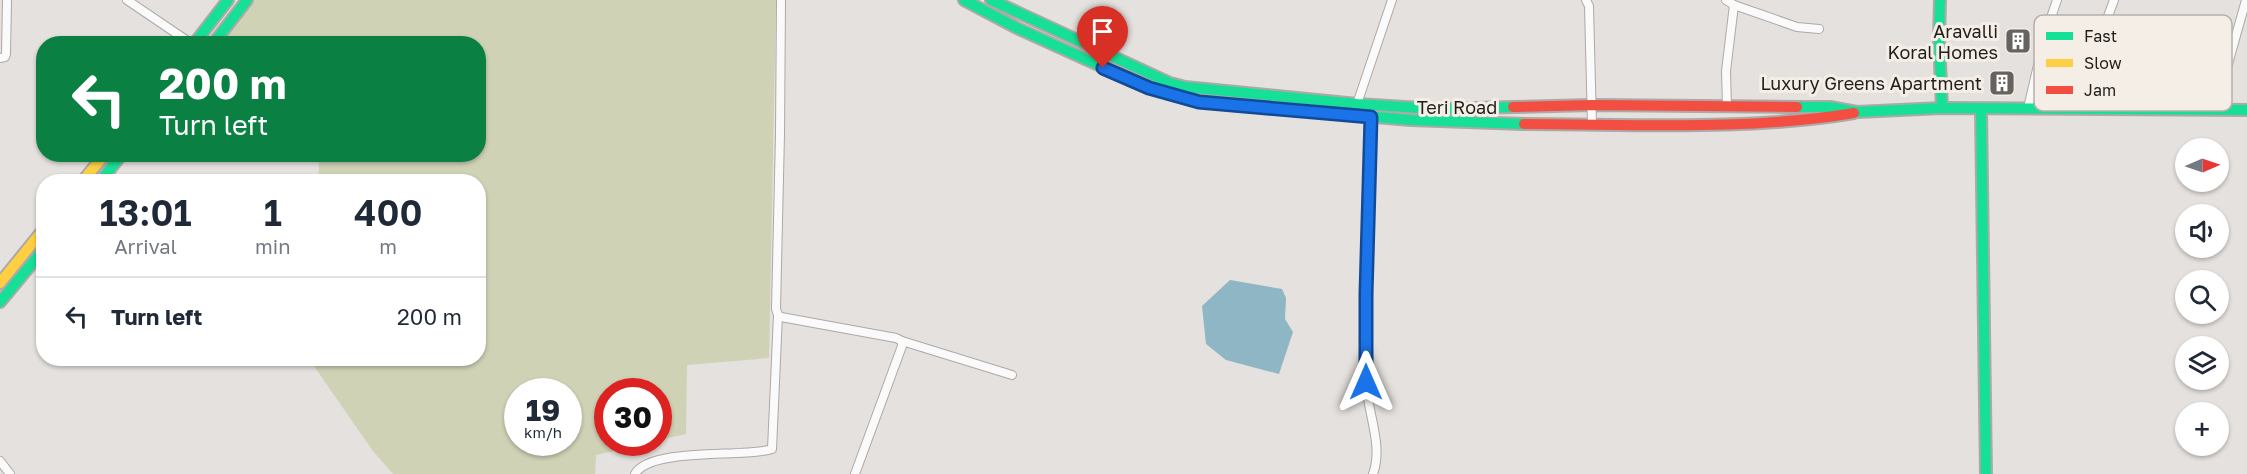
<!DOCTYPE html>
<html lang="en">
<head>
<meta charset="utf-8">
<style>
	body { margin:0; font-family:"Golos Text",sans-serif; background:#f6f6f7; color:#1f2937; height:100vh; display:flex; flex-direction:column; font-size:22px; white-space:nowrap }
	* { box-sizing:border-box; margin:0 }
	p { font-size:20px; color:#747a83 }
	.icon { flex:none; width:33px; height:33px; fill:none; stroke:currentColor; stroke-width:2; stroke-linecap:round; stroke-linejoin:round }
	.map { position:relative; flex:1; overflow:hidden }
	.drawer { position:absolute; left:36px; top:174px; width:450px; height:192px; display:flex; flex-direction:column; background:#fff; border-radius:24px; box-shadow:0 2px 4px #0004 }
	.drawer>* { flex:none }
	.hud { position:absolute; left:36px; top:36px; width:450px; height:126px; border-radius:24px; box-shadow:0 2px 4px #0004; background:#0b8043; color:#fff; overflow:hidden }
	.needle { width:39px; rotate:88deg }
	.tools { position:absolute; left:2175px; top:138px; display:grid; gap:12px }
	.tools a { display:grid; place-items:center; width:54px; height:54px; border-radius:50%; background:#fff; box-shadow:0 2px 4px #0004; font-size:30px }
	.speed { position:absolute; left:504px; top:378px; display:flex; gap:12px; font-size:30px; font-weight:700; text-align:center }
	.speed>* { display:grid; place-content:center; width:78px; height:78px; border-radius:50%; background:#fff; box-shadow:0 2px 4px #0004; line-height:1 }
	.speed small { font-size:15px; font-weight:400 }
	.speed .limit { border:9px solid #d22; background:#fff; color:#111 }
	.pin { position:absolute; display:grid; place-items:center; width:51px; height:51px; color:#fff; margin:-62px -26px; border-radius:50% 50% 50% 0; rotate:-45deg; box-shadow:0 0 6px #0007 }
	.pin .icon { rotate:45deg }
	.me { position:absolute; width:66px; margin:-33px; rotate:0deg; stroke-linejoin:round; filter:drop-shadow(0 0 4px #0008) }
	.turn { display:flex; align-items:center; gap:21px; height:126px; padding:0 24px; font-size:27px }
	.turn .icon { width:78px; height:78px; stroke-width:2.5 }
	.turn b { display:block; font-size:42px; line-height:51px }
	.eta { display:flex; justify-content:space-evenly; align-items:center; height:102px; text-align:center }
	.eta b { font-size:36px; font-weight:600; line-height:42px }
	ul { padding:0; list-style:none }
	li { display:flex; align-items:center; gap:18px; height:78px; padding:0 24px; border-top:2px solid #e0e1e3 }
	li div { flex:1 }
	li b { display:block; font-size:22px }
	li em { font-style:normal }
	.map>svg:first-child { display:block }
	.green { fill:#cfd2b5; fill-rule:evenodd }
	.water { fill:#8eb6c4 }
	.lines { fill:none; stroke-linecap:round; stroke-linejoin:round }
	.street-casing { stroke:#aca9a6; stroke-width:10 }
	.fast-casing { stroke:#aca9a6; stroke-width:14 }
	.slow-casing { stroke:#aca9a6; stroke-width:14 }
	.jam-casing { stroke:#aca9a6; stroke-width:14 }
	.street { stroke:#fbfafa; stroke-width:8 }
	.fast { stroke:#16e098; stroke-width:10 }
	.slow { stroke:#ffcf43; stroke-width:10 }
	.jam { stroke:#f24e42; stroke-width:10 }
	.route-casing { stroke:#114b97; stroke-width:15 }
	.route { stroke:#1a73e8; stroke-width:10 }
	.labels { text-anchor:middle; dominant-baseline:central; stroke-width:6; stroke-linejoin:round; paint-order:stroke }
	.poi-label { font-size:18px; fill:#211e1c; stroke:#f5eee7; text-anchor:end }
	.street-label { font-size:18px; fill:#211e1c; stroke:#f5eee7 }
	.key { fill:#f5eee7; stroke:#b5b0aa; stroke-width:1.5 }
	.key-label { font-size:16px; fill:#211e1c }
</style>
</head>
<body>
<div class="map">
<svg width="2247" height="474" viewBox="0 0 2247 474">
	<rect width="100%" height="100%" fill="#e4e1de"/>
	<path class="green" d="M254 0H776L769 358 687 365 686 434 659 440 658 392H608V442L649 443 596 455 595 474H393L373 451 309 359 478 358V182L317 181 319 169 318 155 478 154V44H227L221 38ZM518 392H568V442H518Z"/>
	<polygon class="water" points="1230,280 1282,289 1286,298 1285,319 1293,332 1279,374 1226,360 1206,344 1202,306"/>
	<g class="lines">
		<defs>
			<g id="street">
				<polyline points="127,0 192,44"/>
				<polyline points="781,0 780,134 776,309 778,315 781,317 896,338 902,341 902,346 855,474"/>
				<polyline points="1586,0 1589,6 1592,125"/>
				<polyline points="1726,0 1734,5 1797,27 1819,29"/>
				<polyline points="2137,29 2170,39 2173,42 2163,109"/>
				<polyline points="0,58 5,57 6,54 7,0"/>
				<polyline points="1357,104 1392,0"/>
				<polyline points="1727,107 1726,71 1734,5"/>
				<polyline points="2028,108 2045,35 2057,0"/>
				<polyline points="2079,109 2093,57 2114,0"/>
				<polyline points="2215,110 2246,0"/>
				<path d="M1371 117C1369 204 1365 291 1366 379 1366 410 1384 444 1373 474"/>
				<polyline points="902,341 1012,375"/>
				<polyline points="0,461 10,474"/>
				<path d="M635 474C650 447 745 458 772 449L778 315"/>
			</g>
			<g id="fast">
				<polyline points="964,0 1017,28 1149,88 1199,102 1411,120 1524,124"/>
				<polyline points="991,0 1170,83 1185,87 1357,104 1437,109 1513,107"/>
				<polyline points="1940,0 1939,39 1942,108"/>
				<polyline points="194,44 228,0"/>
				<polyline points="213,44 247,0"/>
				<polyline points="1797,107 1830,107 1857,112 1942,108 2247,110"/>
				<polyline points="1981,109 1986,474"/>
				<polyline points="100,182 122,154"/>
				<polyline points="0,302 44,249"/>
			</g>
			<g id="slow">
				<polyline points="82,182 105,154"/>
				<polyline points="0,283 44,229"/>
			</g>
			<g id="jam">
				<polyline points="1513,107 1592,105 1797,107"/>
				<path d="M1524 124C1634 124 1746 131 1854 113"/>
			</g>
		</defs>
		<use href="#street" class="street-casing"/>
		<use href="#fast" class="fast-casing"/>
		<use href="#slow" class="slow-casing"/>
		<use href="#jam" class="jam-casing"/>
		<use href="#street" class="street"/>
		<use href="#fast" class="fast"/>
		<use href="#slow" class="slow"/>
		<use href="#jam" class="jam"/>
	</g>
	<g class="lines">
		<defs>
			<polyline id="route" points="1103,68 1149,88 1199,102 1371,117 1366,294 1366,382"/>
		</defs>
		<use href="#route" class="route-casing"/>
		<use href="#route" class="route"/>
	</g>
	<defs>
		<symbol id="building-square" viewBox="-11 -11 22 22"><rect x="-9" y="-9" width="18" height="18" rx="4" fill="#656260" stroke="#f5eee7"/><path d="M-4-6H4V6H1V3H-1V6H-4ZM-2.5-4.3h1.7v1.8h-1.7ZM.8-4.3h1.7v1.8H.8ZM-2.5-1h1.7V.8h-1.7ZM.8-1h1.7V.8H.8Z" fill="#fff"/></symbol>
	</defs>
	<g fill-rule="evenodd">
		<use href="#building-square" x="2003" y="26" width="30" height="30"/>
		<use href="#building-square" x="1987" y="68" width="30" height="30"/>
	</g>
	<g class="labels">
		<g class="poi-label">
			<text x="1998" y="31">Aravalli<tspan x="1998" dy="21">Koral Homes</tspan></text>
			<text x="1982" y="83">Luxury Greens Apartment</text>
		</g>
		<g class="street-label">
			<text x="1457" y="107">Teri Road</text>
		</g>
	</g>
	<rect x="2034" y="15" width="198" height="96" rx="9" class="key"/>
	<rect x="2046" y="32" width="27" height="8" fill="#16e098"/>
	<rect x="2046" y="59" width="27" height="8" fill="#ffcf43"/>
	<rect x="2046" y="86" width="27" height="8" fill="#f24e42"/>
	<g class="key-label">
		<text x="2084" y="42">Fast</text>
		<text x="2084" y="69">Slow</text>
		<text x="2084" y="96">Jam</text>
	</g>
</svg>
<div class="tools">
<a><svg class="needle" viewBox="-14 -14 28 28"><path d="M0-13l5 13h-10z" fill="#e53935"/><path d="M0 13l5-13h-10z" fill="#747a83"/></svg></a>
<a><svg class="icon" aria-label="sound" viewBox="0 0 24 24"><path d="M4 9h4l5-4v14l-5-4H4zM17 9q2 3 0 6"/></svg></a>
<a><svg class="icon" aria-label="search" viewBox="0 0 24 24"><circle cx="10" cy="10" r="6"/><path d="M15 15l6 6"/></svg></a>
<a><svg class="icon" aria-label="layers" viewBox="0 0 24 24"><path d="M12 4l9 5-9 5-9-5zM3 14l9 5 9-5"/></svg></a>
<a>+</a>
</div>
<div class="speed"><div>19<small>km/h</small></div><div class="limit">30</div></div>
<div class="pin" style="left:1103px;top:68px;background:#d93025"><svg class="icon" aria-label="arrive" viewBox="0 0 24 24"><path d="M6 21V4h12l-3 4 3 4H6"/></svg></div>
<svg class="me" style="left:1366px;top:382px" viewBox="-20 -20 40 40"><path d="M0-17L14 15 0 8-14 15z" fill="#1a73e8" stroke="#fff" stroke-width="4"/></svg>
<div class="hud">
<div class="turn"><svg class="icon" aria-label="left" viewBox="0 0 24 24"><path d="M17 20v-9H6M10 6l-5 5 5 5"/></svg><div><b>200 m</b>Turn left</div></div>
</div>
<section class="drawer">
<div class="eta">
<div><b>13:01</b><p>Arrival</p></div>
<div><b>1</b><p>min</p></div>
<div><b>400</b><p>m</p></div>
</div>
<ul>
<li><svg class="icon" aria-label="left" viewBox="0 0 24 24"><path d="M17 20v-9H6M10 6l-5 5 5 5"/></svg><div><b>Turn left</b></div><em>200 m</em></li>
</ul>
</section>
</div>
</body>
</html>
